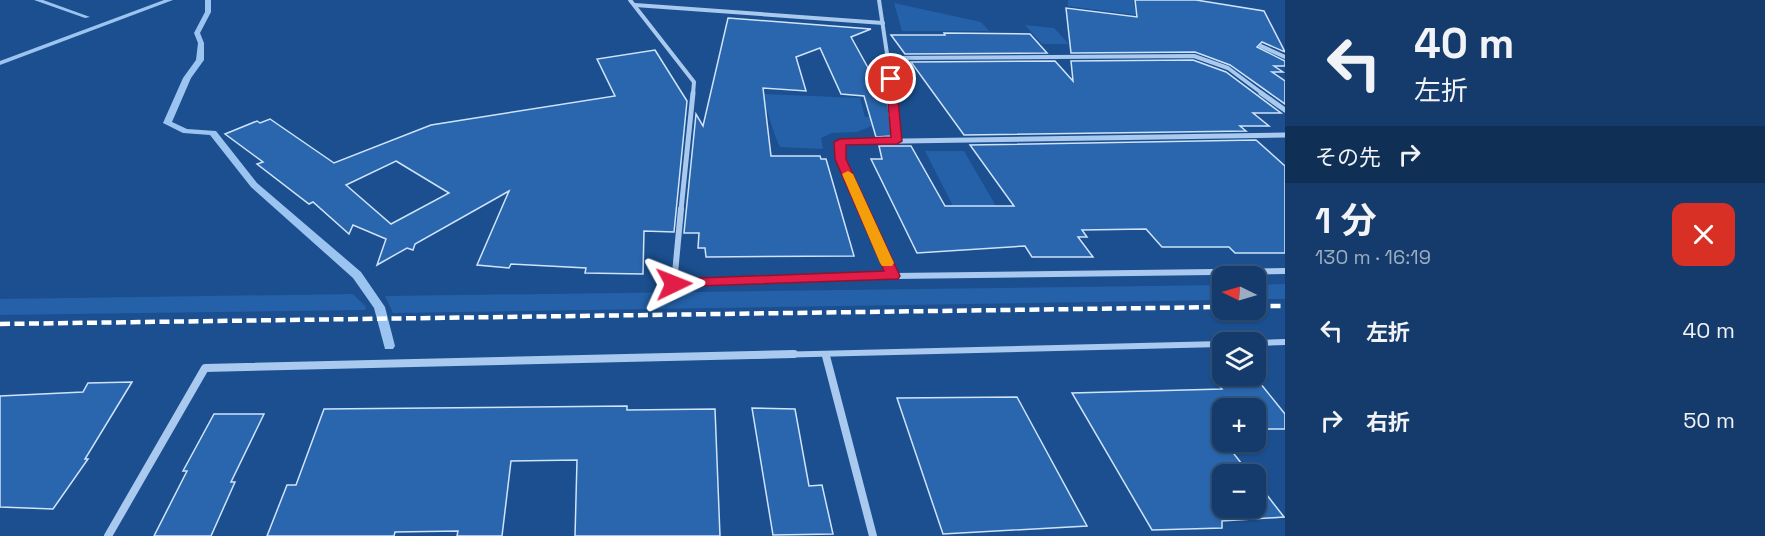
<!DOCTYPE html>
<html lang="ja">
<head>
<meta charset="utf-8">
<style>
	body { margin:0; font-family:"Space Grotesk","Noto Sans JP",sans-serif; background:#214673; color:#f1f3f6; height:100vh; display:flex; flex-direction:column; font-size:22px; white-space:nowrap }
	* { box-sizing:border-box; margin:0 }
	p { font-size:20px; color:#9dadc1 }
	.icon { flex:none; width:33px; height:33px; fill:none; stroke:currentColor; stroke-width:2; stroke-linecap:round; stroke-linejoin:round }
	.map { position:relative; flex:1; overflow:hidden }
	.details { display:flex; flex-direction:column; background:#143b6b; width:480px }
	.details>* { flex:none }
	.guide { background:#143b6b; color:#f1f3f6; overflow:hidden }
	.needle { width:39px; rotate:275deg }
	.buttons { position:absolute; left:1212px; top:266px; display:grid; gap:12px }
	.buttons a { display:grid; place-items:center; width:54px; height:54px; border-radius:12px; background:#143b6b; box-shadow:0 2px 4px #0004,0 0 0 2px #33557e; font-size:30px }
	.pin { position:absolute; display:grid; place-items:center; width:51px; height:51px; color:#fff; margin:-26px; border:3px solid #fff; border-radius:50%; box-shadow:0 2px 6px #0007 }
	.me { position:absolute; width:66px; margin:-33px; rotate:88deg; stroke-linejoin:round; filter:drop-shadow(0 0 4px #0008) }
	.turn { display:flex; align-items:center; gap:21px; height:126px; padding:0 30px; font-size:27px }
	.turn .icon { width:78px; height:78px; stroke-width:2.5 }
	.turn b { display:block; font-size:42px; line-height:51px }
	.then { display:flex; align-items:center; height:57px; padding:0 30px; background:#0003; gap:12px; font-size:22px }
	.round { display:grid; place-items:center; flex:none; width:63px; height:63px; border-radius:12px; background:#214673 }
	.headline { display:flex; align-items:center; justify-content:space-between; height:102px; padding:0 30px }
	h1 { font-size:36px; font-weight:700; line-height:45px }
	ul { padding:0; list-style:none }
	li { display:flex; align-items:center; gap:18px; height:90px; padding:0 30px }
	li div { flex:1 }
	li b { display:block; font-size:22px }
	li em { font-style:normal }
	main { display:flex; flex:1; min-height:0 }
	.map>svg:first-child { display:block }
	.green { fill:#2461a8 }
	.lines { fill:none; stroke-linecap:round; stroke-linejoin:round }
	.stream { fill:#9cc4f0; fill-rule:evenodd }
	.building { fill:#2a66ad; stroke:#cfe3fa; stroke-width:1.5; fill-rule:evenodd }
	.minor-far3 { stroke:#a9c9ee; stroke-width:4 }
	.minor-far2 { stroke:#a9c9ee; stroke-width:5 }
	.minor-far1 { stroke:#a9c9ee; stroke-width:6 }
	.minor { stroke:#a9c9ee; stroke-width:8 }
	.rail { stroke:#fff; stroke-width:4.5; stroke-dasharray:10 4.5; stroke-linecap:butt }
	.route { fill:#e11d48; stroke:#92132f; stroke-width:1.5 }
	.slow { fill:#f59e0b }
</style>
</head>
<body>
<main>
<div class="map">
<svg width="1285" height="536" viewBox="0 0 1285 536">
	<rect width="100%" height="100%" fill="#1b4f8f"/>
	<g class="green">
		<polygon points="1068,0 1133,0 1136,15 1068,6"/>
		<polygon points="894,3 981,22 989,31 902,31"/>
		<polygon points="1025,25 1054,28 1069,44 1042,44"/>
		<path d="M763 94 860 98 865 117H885L886 120 857 132 832 133 821 138 823 149 780 147C776 140 764 102 763 94Z"/>
		<polygon points="925,151 964,151 996,206 953,206"/>
		<polygon points="1285,284 1285,299 1256,299 1256,285"/>
		<polygon points="1222,285 1222,300 393,313 385,296"/>
		<polygon points="353,294 366,307 365,310 0,315 0,299"/>
	</g>
	<g class="lines">
		<g class="stream">
			<polygon points="34,0 43,0 90,17 85,18"/>
			<polygon points="164,0 173,0 0,65 0,61"/>
			<polygon points="205,0 211,0 211,12 200,33 204,43 204,60 191,78 172,122 187,129 216,131 257,183 361,272 385,307 395,346 393,349 385,349 374,308 353,278 251,187 210,135 183,133 163,123 183,78 196,60 198,43 194,33 205,12"/>
		</g>
	</g>
	<g class="building">
		<polygon points="1135,0 1196,0 1264,11 1285,52 1262,42 1257,47 1285,61 1285,66 1274,66 1283,72 1272,72 1285,81 1285,104 1230,65 1195,52 1071,53 1066,8 1137,17"/>
		<polygon points="728,18 871,29 851,37 888,104 892,136 876,137 864,96 841,94 820,48 796,57 806,91 763,88 771,156 820,156 821,159 826,159 854,256 706,257 705,248 698,248 699,233 684,233 696,114 703,126"/>
		<polygon points="944,33 1030,34 1047,53 905,54 891,35 945,35"/>
		<path d="M655 50 687 101 674 232 644 231 643 274 585 273 586 268 511 264 509 268 477 265 509 191 415 244 413 250 407 248 377 265 386 239 353 225 349 234 313 202 309 204 257 164 263 162 225 134 257 121 260 123 270 119 334 163 431 125 615 96 597 59ZM396 161 449 193 391 224 346 185Z"/>
		<polygon points="1193,60 1226,72 1281,113 1253,113 1269,126 1240,126 1246,131 964,135 911,62 1055,61 1073,81 1071,61"/>
		<polygon points="1256,140 1285,166 1285,253 1235,253 1229,247 1162,247 1146,229 1082,230 1087,237 1078,237 1093,257 1032,257 1025,246 917,253 871,159 882,159 879,146 911,146 945,206 1014,206 970,145"/>
		<polygon points="1213,378 1256,378 1285,414 1285,429 1256,429 1256,408 1222,408 1222,429 1214,429 1250,474 1222,474 1222,507 1256,507 1256,481 1284,517 1222,521 1222,528 1152,530 1072,393 1222,389"/>
		<polygon points="132,382 85,459 88,459 53,509 0,507 0,396 83,392 88,383"/>
		<polygon points="1017,397 1087,526 943,534 897,398"/>
		<polygon points="627,406 627,410 715,409 720,536 575,536 577,460 511,461 502,536 457,536 458,531 395,532 394,536 267,536 287,485 296,485 324,409"/>
		<polygon points="752,408 795,409 809,486 822,485 833,534 773,535"/>
		<polygon points="214,414 264,414 231,482 235,482 211,536 154,536 187,471 183,471"/>
	</g>
	<g class="lines">
		<g class="minor-far3">
			<polyline points="630,0 694,82 693,94"/>
			<polyline points="879,0 893,94"/>
			<polyline points="635,5 883,23"/>
			<polyline points="1261,46 1285,57"/>
			<polyline points="889,58 1194,56 1228,68 1263,94"/>
		</g>
		<g class="minor-far2">
			<polyline points="892,93 897,140"/>
			<polyline points="1261,93 1285,110"/>
			<polyline points="681,210 693,93"/>
			<polyline points="864,210 841,159 840,142 1285,135"/>
		</g>
		<g class="minor-far1">
			<polyline points="681,209 674,284 893,276 1285,271"/>
			<polyline points="863,209 893,276"/>
			<polyline points="1256,343 1285,342"/>
			<polyline points="730,356 1222,344"/>
		</g>
		<g class="minor">
			<polyline points="826,356 873,536"/>
			<polyline points="108,536 205,368 794,354"/>
		</g>
		<g class="rail">
			<polyline points="1256,306 1285,306"/>
			<polyline points="0,324 1222,307"/>
		</g>
	</g>
	<polygon class="route" points="891,76 896,79 902,141 897,144 846,145 846,159 900,276 898,279 669,287 667,284 674,279 884,271 835,159 834,142 840,139 891,137 886,79"/>
	<polygon class="slow" points="848,171 853,174 894,263 892,266 882,266 880,263 842,174"/>
</svg>
<div class="buttons">
<a><svg class="needle" viewBox="-14 -14 28 28"><path d="M0-13l5 13h-10z" fill="#e53935"/><path d="M0 13l5-13h-10z" fill="#9dadc1"/></svg></a>
<a><svg class="icon" aria-label="layers" viewBox="0 0 24 24"><path d="M12 4l9 5-9 5-9-5zM3 14l9 5 9-5"/></svg></a>
<a>+</a>
<a>−</a>
</div>
<div class="pin" style="left:891px;top:79px;background:#d93025"><svg class="icon" aria-label="arrive" viewBox="0 0 24 24"><path d="M6 21V4h12l-3 4 3 4H6"/></svg></div>
<svg class="me" style="left:674px;top:284px" viewBox="-20 -20 40 40"><path d="M0-17L14 15 0 8-14 15z" fill="#e11d48" stroke="#fff" stroke-width="4"/></svg>
</div>
<section class="details">
<div class="guide">
<div class="turn"><svg class="icon" aria-label="left" viewBox="0 0 24 24"><path d="M17 20v-9H6M10 6l-5 5 5 5"/></svg><div><b>40 m</b>左折</div></div>
<div class="then">その先<svg class="icon" aria-label="right" viewBox="0 0 24 24"><path d="M7 20v-9h11M14 6l5 5-5 5"/></svg></div>
</div>
<div class="headline"><div><h1>1 分</h1><p>130 m · 16:19</p></div><a class="round" style="background:#d93025;color:#fff"><svg class="icon" aria-label="close" viewBox="0 0 24 24"><path d="M6 6l12 12M18 6L6 18"/></svg></a></div>
<ul>
<li><svg class="icon" aria-label="left" viewBox="0 0 24 24"><path d="M17 20v-9H6M10 6l-5 5 5 5"/></svg><div><b>左折</b></div><em>40 m</em></li>
<li><svg class="icon" aria-label="right" viewBox="0 0 24 24"><path d="M7 20v-9h11M14 6l5 5-5 5"/></svg><div><b>右折</b></div><em>50 m</em></li>
</ul>
</section>
</main>
</body>
</html>
